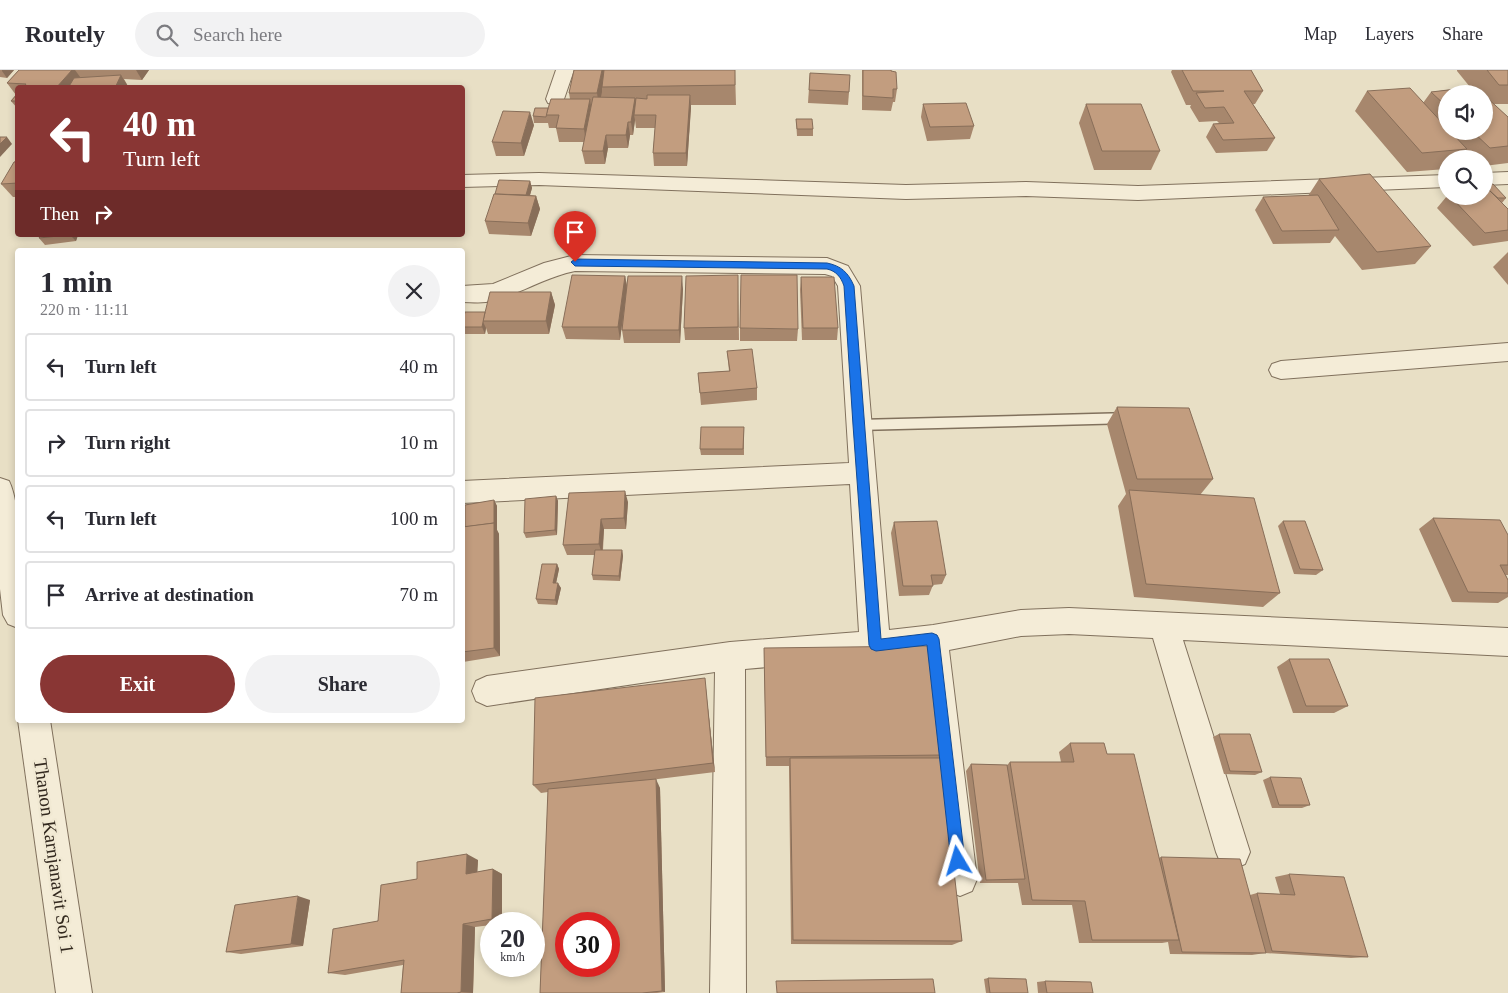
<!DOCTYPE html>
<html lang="en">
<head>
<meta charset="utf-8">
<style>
	body { margin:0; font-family:Georgia,serif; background:#f2f2f3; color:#2b2b33; height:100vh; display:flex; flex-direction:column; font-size:19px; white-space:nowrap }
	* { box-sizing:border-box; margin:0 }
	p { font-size:16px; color:#7c7c81 }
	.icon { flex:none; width:28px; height:28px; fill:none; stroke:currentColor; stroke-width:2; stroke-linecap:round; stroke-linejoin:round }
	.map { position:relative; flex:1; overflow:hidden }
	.side { position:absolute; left:15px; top:178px; width:450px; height:475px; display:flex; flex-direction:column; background:#fff; border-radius:5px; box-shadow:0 2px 8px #0003 }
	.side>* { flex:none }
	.guide { position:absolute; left:15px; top:15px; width:450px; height:152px; border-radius:5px; box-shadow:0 2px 8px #0003; background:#893634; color:#fff; overflow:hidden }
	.controls { position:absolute; left:1438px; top:15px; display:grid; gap:10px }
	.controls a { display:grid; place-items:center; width:55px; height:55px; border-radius:50%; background:#fff; box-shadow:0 2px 8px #0003; font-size:25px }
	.speed { position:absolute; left:480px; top:842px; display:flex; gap:10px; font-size:25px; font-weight:700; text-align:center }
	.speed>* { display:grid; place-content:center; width:65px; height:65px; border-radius:50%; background:#fff; box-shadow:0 2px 8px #0003; line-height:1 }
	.speed small { font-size:12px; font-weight:400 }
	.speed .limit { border:8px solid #d22; background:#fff; color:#111 }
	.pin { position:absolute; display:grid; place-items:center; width:42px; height:42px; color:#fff; margin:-51px -21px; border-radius:50% 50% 50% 0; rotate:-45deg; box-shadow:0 0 5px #0007 }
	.pin .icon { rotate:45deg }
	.me { position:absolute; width:55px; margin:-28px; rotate:353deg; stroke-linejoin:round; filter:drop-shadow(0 0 4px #0008) }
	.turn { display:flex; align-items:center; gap:18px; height:105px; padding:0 25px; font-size:22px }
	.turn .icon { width:65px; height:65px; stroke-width:2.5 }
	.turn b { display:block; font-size:35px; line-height:42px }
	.then { display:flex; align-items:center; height:48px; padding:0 25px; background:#0003; gap:10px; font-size:19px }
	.round { display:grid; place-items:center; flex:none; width:52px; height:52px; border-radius:26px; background:#f2f2f3 }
	.headline { display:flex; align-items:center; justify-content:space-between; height:85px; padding:0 25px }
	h1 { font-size:30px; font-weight:700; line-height:38px }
	.button { display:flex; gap:10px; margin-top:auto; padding:10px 25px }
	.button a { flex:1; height:58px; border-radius:30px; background:#893634; color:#fff; font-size:20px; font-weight:700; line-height:58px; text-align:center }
	.button a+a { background:#f2f2f3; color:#2b2b33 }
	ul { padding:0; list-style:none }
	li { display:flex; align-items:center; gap:15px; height:68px; margin:0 10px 8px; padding:0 15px; border:2px solid #e1e1e2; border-radius:5px }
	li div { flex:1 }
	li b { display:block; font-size:19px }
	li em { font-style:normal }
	header { display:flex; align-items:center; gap:30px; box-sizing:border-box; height:70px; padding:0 25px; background:#fff; border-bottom:1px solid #e1e1e2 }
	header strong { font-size:24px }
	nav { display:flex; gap:28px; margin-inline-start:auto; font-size:18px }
	.search { width:350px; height:45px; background:#f2f2f3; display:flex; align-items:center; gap:12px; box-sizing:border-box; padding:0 18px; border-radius:28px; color:#7c7c81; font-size:19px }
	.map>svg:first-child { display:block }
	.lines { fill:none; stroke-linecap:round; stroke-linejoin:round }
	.service-casing { stroke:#81715d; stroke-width:3 }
	.minor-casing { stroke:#81715d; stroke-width:2 }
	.service { fill:#f4ecd7; fill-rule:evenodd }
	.minor { fill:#f4ecd7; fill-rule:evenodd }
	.wall { fill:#a7876d; fill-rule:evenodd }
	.shaded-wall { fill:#886e59 }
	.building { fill:#c29d7f; stroke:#886e59; fill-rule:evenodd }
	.route { fill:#1a73e8; stroke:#114b97 }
	.labels { text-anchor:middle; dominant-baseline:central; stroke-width:5; stroke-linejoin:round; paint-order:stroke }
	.near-street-label { font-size:19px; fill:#33291f; stroke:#f1e9d3 }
</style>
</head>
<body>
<header>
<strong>Routely</strong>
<div class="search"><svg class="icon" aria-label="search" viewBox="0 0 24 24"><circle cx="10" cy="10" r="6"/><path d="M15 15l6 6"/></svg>Search here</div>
<nav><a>Map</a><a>Layers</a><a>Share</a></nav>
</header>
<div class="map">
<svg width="1508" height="923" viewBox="0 0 1508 923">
	<rect width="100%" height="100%" fill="#e8dfc5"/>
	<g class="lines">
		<defs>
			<polygon id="service" points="1131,343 1136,344 1138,348 1136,352 1131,353 858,360 853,359 851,355 853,351 858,350"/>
			<g id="minor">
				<polygon points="556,0 574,0 564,29 562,33 555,35 548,33 546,29"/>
				<polygon points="1508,102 1508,114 1484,115 1484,103"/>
				<polygon points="539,103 906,115 1026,112 1138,116 1446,105 1446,117 1138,130 1026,126 906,129 539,115 462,117 462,105"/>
				<path d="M575 185 827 188 848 196 860 216 889 560 933 555 1021 540 1069 538 1508 558V586L1183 570 1250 782 1245 794 1233 799 1221 794 1216 782 1153 568 1069 564 1021 566 949 580 977 809 972 821 960 826 948 821 943 809 920 584 745 599 746 923H710L715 602 487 636 476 631 472 621 476 611 487 606 730 572 859 562 850 414 462 433V411L849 393 838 216 832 206 825 204 575 201C544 207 518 226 486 232 478 233 470 232 462 232V216L493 214 544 193Z"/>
				<polygon points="1508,273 1508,291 1281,309 1272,306 1269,300 1272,294 1281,291"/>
				<path d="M0 408 9 411C24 441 18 522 18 558L8 554 3 545 0 519Z"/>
				<polygon points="18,650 50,650 92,923 56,923"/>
			</g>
		</defs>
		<use href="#service" class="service-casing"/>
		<use href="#minor" class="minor-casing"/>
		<use href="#service" class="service"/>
		<use href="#minor" class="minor"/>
	</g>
	<g class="wall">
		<polygon points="0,0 14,0 7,8 0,7"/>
		<polygon points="19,0 149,0 142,10 124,9 129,18 18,18 18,39 11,31 16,25 7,13"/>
		<polygon points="574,0 735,0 736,35 691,35 687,96 654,96 653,83 655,58 636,58 635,50 633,65 630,65 628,78 608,78 605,94 585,94 582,81 584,72 559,72 556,58 549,58 548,53 534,53 533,46 548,38 570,29 569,23"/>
		<polygon points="862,0 891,0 897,19 895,32 893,32 891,41 862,40"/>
		<polygon points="1172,0 1251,0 1263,21 1255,34 1253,34 1275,68 1267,81 1216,83 1206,67 1213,54 1219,53 1217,51 1199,52 1190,37 1191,35 1186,35 1171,2"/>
		<path d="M1457 0H1508V34H1493L1508 47V93L1484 96V89H1465L1462 86 1459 89H1446V99L1407 102 1355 41 1367 21 1423 33 1431 22 1470 17 1457 1ZM1446 24H1484V61H1446Z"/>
		<polygon points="810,3 849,22 848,35 808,33"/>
		<polygon points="923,34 974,56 970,69 927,71 921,47"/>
		<polygon points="1086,34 1160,81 1151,100 1094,100 1079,53"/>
		<polygon points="796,49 813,59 813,66 797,66"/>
		<polygon points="534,55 524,86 496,86 492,72"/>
		<polygon points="18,91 18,127 13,127 1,114"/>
		<polygon points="1319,109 1431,176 1415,194 1362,200 1335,166 1330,173 1273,174 1255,140 1263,127 1308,126"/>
		<polygon points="530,111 532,118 530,125 536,126 540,139 531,166 489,164 485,151"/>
		<polygon points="1447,126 1484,126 1506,128 1502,133 1508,139 1508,171 1473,176 1437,138"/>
		<polygon points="41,165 78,165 76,171 45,175 39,168"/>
		<polygon points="1508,182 1508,215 1493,197"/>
		<polygon points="738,205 739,270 685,270 684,258"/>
		<polygon points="625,206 627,215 683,219 680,273 624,273 622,260 622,254 620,270 566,269 562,257"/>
		<polygon points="801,207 838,258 837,270 802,270 800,220"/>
		<polygon points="551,222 555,235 549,264 488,264 486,258 485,264 465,264 462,259 462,254 485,242"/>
		<polygon points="740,258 798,259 797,271 740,271"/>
		<polygon points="727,281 757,318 757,330 701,335 698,303 729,301"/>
		<polygon points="1117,337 1213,409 1200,425 1280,523 1263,537 1134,527 1118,436 1126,424 1107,354"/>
		<polygon points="744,357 744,385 701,385 700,379"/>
		<polygon points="569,423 628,432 626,459 604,459 603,480 622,480 623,486 620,511 593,510 592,505 595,485 567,485 563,475"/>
		<polygon points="556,426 558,431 557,465 526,468 524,463"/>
		<polygon points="494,430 497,436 497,460 499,464 500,586 463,592 462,582 465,457"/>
		<polygon points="1433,448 1508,465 1508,505 1506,505 1508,510 1508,527 1498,533 1452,532 1419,459"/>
		<polygon points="1283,451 1323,500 1316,505 1294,504 1278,456"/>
		<polygon points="894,452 946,505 942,514 933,515 929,525 899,526 891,463"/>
		<polygon points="557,494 559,499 556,513 561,518 557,535 538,534 536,529"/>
		<polygon points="764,578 942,685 940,688 962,871 952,875 791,874 789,696 766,696"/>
		<polygon points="1289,589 1348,636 1334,643 1293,643 1277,597"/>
		<polygon points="706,620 715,702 650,710 660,718 665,922 657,923 540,923 548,722 541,723 533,715"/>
		<polygon points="1219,664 1262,702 1255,705 1224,704 1213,667"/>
		<polygon points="1070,673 1107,684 1159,788 1161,787 1250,825 1257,823 1280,824 1275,807 1289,804 1368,887 1351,888 1265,883 1252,885 1170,884 1168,872 1162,873 1079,873 1072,835 1022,835 1018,813 980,813 966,701 971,694 1007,695 1010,692 1061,692 1059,682"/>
		<polygon points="1270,707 1310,735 1302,738 1272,738 1263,710"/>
		<polygon points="478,790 477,802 493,799 502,804 502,853 491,854 491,855 475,857 473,923 401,923 403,895 345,905 328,903 417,809"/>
		<polygon points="310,830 303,876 241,884 226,882"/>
		<polygon points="988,908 1028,923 986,923 984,909"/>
		<polygon points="1045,911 1093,923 1038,923 1037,912"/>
	</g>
	<g class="shaded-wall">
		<polygon points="2,0 14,0 7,8 2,1"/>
		<polygon points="72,0 75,0 83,11 78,18 56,18"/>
		<polygon points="136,0 149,0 142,10"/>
		<polygon points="602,0 606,0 602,17 602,22 599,36 597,23"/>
		<polygon points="121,5 129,18 115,18"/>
		<polygon points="690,25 691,38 687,96 686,83"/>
		<polygon points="635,28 637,41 634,45 635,50 633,65 631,52"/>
		<polygon points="590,29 592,43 586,72 584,59"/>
		<polygon points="530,42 534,55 524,86 521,73"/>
		<polygon points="628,52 630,65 628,78 626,65"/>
		<polygon points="606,65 608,78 605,94 603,81"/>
		<polygon points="7,67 12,74 0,87 0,74"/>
		<polygon points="530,111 532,118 528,132 526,125"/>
		<polygon points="536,126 540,139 531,166 528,153"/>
		<polygon points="70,165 78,165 76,171"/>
		<polygon points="625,206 627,218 620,270 618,257"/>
		<polygon points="682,206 683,219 680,273 679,260"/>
		<polygon points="551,222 555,235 549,264 546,251"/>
		<polygon points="483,252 486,258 485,264 482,257"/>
		<polygon points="625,421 628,432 626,459 624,448"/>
		<polygon points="556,426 558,431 557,465 555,460"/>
		<polygon points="494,430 497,436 497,460 499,464 500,586 494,578"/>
		<polygon points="601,449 604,459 602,485 599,474"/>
		<polygon points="622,480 623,486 620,511 619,506"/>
		<polygon points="557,494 559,499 555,518 553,513"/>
		<polygon points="558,513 561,518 557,535 555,530"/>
		<polygon points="705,608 706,620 715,702 713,693"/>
		<polygon points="656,709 660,718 665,922 662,921"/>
		<polygon points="467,784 478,790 477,809 466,804"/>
		<polygon points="493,799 502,804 502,853 492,849"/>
		<polygon points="298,826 310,830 303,876 291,874"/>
		<polygon points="463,854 475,857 473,923 461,922"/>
	</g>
	<g class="building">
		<polygon points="19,0 72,0 56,18 23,18 26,14 7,13"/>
		<polygon points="574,0 602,0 597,23 569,23"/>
		<polygon points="604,0 735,0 735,15 602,17"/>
		<polygon points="863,0 891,0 891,1 896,2 897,19 893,19 893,28 863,26"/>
		<polygon points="1182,0 1251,0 1263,21 1244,21 1275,68 1223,70 1213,54 1234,53 1224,37 1205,38 1196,23 1224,21 1193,21"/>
		<polygon points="1487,0 1508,0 1508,15 1499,15"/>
		<polygon points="810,3 850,5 849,22 809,20"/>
		<polygon points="121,5 115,18 68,18 74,8"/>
		<polygon points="1474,17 1482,24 1446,24 1446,36 1431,22"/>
		<polygon points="1410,18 1446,57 1446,61 1450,61 1467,79 1422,83 1367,21"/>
		<polygon points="18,23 18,31 11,31"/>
		<polygon points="647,25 690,25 686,83 653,83 656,45 634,45 636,28 647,29"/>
		<polygon points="1484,25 1508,47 1508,76 1490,78 1472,61 1484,61"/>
		<polygon points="593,27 635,28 631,52 628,52 626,65 606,65 603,81 582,81"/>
		<polygon points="551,29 590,29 584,59 556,58 559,45 546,45"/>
		<polygon points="966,33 974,56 930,57 923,34"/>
		<polygon points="1086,34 1141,34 1160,81 1102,81"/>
		<polygon points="535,38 548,38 546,47 533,46"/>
		<polygon points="503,41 530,42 521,73 492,72"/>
		<polygon points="796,49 812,49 813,59 797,59"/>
		<polygon points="0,67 7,67 0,74"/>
		<polygon points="18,91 18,113 1,114 14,92"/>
		<polygon points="1370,104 1431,176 1377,182 1319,109"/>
		<polygon points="499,110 530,111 526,125 495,124"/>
		<polygon points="1493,114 1506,128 1498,128 1489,120 1484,120 1484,115"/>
		<polygon points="1484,120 1489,120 1508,139 1508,160 1485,163 1450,126 1484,126"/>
		<polygon points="494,124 536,126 528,153 485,151"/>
		<polygon points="1318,125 1339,160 1282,161 1263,127"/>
		<polygon points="41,165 68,165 39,168"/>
		<polygon points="572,205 625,206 618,257 562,257"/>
		<polygon points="738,205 738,257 684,258 686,206"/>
		<polygon points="741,205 797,205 798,259 740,258"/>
		<polygon points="628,206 682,206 679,260 622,260"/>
		<polygon points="801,207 834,207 838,258 803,258"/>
		<polygon points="490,222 551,222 546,251 483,251"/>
		<polygon points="465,242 485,242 482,257 462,257"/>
		<polygon points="752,279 757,318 700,323 698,303 730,301 727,281"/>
		<polygon points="1117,337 1189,338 1213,409 1137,409"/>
		<polygon points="701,357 744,357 743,379 700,379"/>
		<polygon points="1129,420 1254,428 1280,523 1146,514"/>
		<polygon points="625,421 624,448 601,449 599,474 563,475 569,423"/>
		<polygon points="556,426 555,460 524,463 525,429"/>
		<polygon points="494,430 494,455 494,453 465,457 465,435"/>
		<polygon points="1433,448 1500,450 1508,465 1508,495 1500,495 1508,510 1508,523 1468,522"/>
		<polygon points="937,451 946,505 931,505 933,516 903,516 894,452"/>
		<polygon points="1283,451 1305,451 1323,500 1300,499"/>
		<polygon points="494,453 494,578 462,582 462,457"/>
		<polygon points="595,480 622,480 619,506 592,505"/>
		<polygon points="542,494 557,494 553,513 558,513 555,530 536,529"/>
		<polygon points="928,576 942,685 766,687 764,578"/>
		<polygon points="1289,589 1329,589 1348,636 1306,636"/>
		<polygon points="705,608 713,693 533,715 535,628"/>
		<polygon points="1219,664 1250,664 1262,702 1230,701"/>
		<polygon points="1070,673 1104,673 1107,684 1134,684 1179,870 1092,870 1085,831 1032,830 1010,692 1074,692"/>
		<polygon points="790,688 941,688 962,871 793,870"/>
		<polygon points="971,694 1007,695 1025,809 986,810"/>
		<polygon points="1270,707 1301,708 1310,735 1279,735"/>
		<path d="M656 709 662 921 642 923H540L548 719ZM566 854H609V896H566Z"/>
		<polygon points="467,784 466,804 493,799 492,849 463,854 461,922 457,923 401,923 404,890 328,903 333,859 378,851 381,815 417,809 417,792"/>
		<polygon points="1161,787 1240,789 1266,883 1182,882"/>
		<polygon points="1289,804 1344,807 1368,887 1272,881 1257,823 1295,825"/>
		<polygon points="298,826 291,874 226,882 235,835"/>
		<polygon points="988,908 1026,909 1028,923 990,923"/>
		<polygon points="933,909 935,923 777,923 776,911"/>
		<polygon points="1045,911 1091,912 1093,923 1047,923"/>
	</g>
	<path class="route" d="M575 189 827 193C841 196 848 202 854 216L881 569 932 563 937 565 939 569 965 791 963 796 958 798 953 796 951 791 927 575 876 581 871 579 869 575 853 355 844 216C841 207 836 201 827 199L575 196 571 192Z"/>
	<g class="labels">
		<g class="near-street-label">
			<text transform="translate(54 786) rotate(82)">Thanon Karnjanavit Soi 1</text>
		</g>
	</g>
</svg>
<div class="controls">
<a><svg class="icon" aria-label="sound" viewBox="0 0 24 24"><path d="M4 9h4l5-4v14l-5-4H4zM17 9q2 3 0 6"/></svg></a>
<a><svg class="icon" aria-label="search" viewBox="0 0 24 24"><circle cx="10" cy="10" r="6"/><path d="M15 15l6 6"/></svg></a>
</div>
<div class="speed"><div>20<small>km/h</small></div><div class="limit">30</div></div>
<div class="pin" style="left:575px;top:192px;background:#d93025"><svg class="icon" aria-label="arrive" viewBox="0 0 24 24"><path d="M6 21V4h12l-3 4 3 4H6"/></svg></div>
<svg class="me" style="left:958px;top:791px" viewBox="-20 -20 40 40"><path d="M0-17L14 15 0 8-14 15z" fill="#1a73e8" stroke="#fff" stroke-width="4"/></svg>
<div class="guide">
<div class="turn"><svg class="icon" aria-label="left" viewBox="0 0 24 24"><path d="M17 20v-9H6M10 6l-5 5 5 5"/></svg><div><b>40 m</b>Turn left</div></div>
<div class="then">Then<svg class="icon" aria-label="right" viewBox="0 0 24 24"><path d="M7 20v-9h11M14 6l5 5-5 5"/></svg></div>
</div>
<section class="side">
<div class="headline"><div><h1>1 min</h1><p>220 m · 11:11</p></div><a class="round"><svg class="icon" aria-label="close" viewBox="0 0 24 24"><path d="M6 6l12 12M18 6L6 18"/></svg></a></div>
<ul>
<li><svg class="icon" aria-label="left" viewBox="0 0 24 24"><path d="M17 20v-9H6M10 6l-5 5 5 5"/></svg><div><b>Turn left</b></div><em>40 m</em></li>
<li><svg class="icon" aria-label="right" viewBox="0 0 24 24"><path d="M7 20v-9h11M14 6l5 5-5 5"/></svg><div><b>Turn right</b></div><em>10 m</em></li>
<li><svg class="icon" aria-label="left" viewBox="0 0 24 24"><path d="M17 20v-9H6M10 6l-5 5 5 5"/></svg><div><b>Turn left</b></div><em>100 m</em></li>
<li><svg class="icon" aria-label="arrive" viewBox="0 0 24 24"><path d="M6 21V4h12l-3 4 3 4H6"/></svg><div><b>Arrive at destination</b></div><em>70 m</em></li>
</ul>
<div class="button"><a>Exit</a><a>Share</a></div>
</section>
</div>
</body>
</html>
